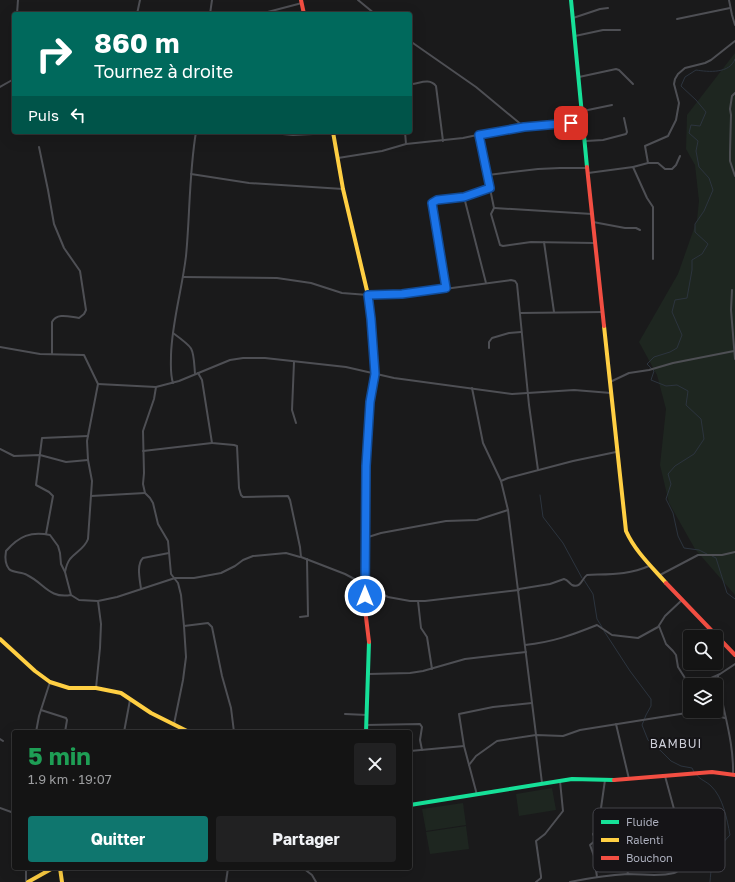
<!DOCTYPE html>
<html lang="fr">
<head>
<meta charset="utf-8">
<style>
	body { margin:0; font-family:"Golos Text",sans-serif; background:#212122; color:#f1f3f6; height:100vh; display:flex; flex-direction:column; font-size:15px; white-space:nowrap }
	* { box-sizing:border-box; margin:0 }
	p { font-size:13px; color:#9d9ea0 }
	.icon { flex:none; width:22px; height:22px; fill:none; stroke:currentColor; stroke-width:2; stroke-linecap:round; stroke-linejoin:round }
	.map { position:relative; flex:1; overflow:hidden }
	.details { position:absolute; left:12px; top:730px; width:400px; height:140px; display:flex; flex-direction:column; background:#141414; border-radius:4px; box-shadow:0 4px 16px #0002,0 0 0 1px #333334 }
	.details>* { flex:none }
	.hud { position:absolute; left:12px; top:12px; width:400px; height:122px; border-radius:4px; box-shadow:0 4px 16px #0002,0 0 0 1px #333334; background:#00695c; color:#fff; overflow:hidden }
	.buttons { position:absolute; left:683px; top:630px; display:grid; gap:8px }
	.buttons a { display:grid; place-items:center; width:40px; height:40px; border-radius:4px; background:#141414; box-shadow:0 4px 16px #0002,0 0 0 1px #333334; font-size:20px }
	.pin { position:absolute; display:grid; place-items:center; width:34px; height:34px; color:#fff; margin:-17px; border-radius:8px; box-shadow:0 2px 6px #0006 }
	.me { position:absolute; width:44px; margin:-22px; rotate:0deg; stroke-linejoin:round; filter:drop-shadow(0 0 3px #0008) }
	.turn { display:flex; align-items:center; gap:14px; height:84px; padding:0 16px; font-size:18px }
	.turn .icon { width:52px; height:52px; stroke-width:2.5 }
	.turn b { display:block; font-size:28px; line-height:34px }
	.then { display:flex; align-items:center; height:38px; padding:0 16px; background:#0003; gap:8px; font-size:15px }
	.round { display:grid; place-items:center; flex:none; width:42px; height:42px; border-radius:4px; background:#212122 }
	.overview { display:flex; align-items:center; justify-content:space-between; height:68px; padding:0 16px }
	h1 { font-size:24px; font-weight:700; line-height:30px; color:#1e9e55 }
	.action { display:flex; gap:8px; margin-top:auto; padding:8px 16px }
	.action a { flex:1; height:46px; border-radius:4px; background:#0f766e; color:#fff; font-size:16px; font-weight:700; line-height:46px; text-align:center }
	.action a+a { background:#212122; color:#f1f3f6 }
	.map>svg:first-child { display:block }
	.green { fill:#1e2620 }
	.lines { fill:none; stroke-linecap:round; stroke-linejoin:round }
	.stream { stroke:#2c343e; stroke-width:1 }
	.street { stroke:#4e4f54; stroke-width:2 }
	.fast { stroke:#16e098; stroke-width:4 }
	.slow { stroke:#ffcf43; stroke-width:4 }
	.jam { stroke:#f24e42; stroke-width:4 }
	.route-casing { stroke:#114b97; stroke-width:10 }
	.route { stroke:#1a73e8; stroke-width:7 }
	.labels { text-anchor:middle; dominant-baseline:central; stroke-width:4; stroke-linejoin:round; paint-order:stroke }
	.quarter-label { font-size:12px; letter-spacing:1px; fill:#cdced8; stroke:#151417 }
	.key { fill:#151417; stroke:#424249; stroke-width:1 }
	.key-label { font-size:11px; fill:#abaebc }
</style>
</head>
<body>
<div class="map">
<svg width="735" height="882" viewBox="0 0 735 882">
	<rect width="100%" height="100%" fill="#1a1a1b"/>
	<g class="green">
		<polygon points="735,53 735,595 695,549 669,503 660,465 666,409 657,375 639,342 678,274 697,220 699,201 695,165 686,149 687,115"/>
		<polygon points="552,788 556,810 519,816 516,794"/>
		<polygon points="463,803 466,825 426,831 422,809"/>
		<polygon points="466,826 469,849 430,854 426,832"/>
	</g>
	<g class="lines">
		<g class="stream">
			<polyline points="540,495 543,517 563,543 582,578"/>
			<path d="M707 554 699 550 684 548 678 536 673 513 666 499 671 484 668 474 675 466 694 454 704 439 701 419 686 405 688 391 677 385 666 386 651 380 654 371 647 364 654 357 670 352 677 348 682 335 672 312 675 300 687 298 692 270V260L702 254 708 244 695 232V224L704 211 713 190 709 178 699 167 696 151 698 141 689 133 691 125 700 126 706 112 696 100 681 86 685 77 696 70C708 72 730 74 735 59"/>
			<polyline points="712,556 716,558 727,593 735,599"/>
			<polyline points="584,580 593,594 597,619 602,627"/>
			<polyline points="604,631 630,671 651,699 651,706 646,715 642,725 648,740 661,751 671,761 681,766 692,768 694,772"/>
			<path d="M696 774C700 780 706 781 711 786 723 797 727 819 730 835 713 853 712 857 710 882"/>
		</g>
		<g class="street">
			<polyline points="358,0 375,14"/>
			<polyline points="729,0 732,15 735,25"/>
			<polyline points="17,14 18,0"/>
			<polyline points="137,14 140,0"/>
			<polyline points="210,14 212,0"/>
			<polyline points="260,14 302,3"/>
			<polyline points="573,18 600,9 608,8"/>
			<polyline points="677,19 730,8"/>
			<polyline points="575,36 603,30 620,30"/>
			<polyline points="410,41 476,87 523,126"/>
			<polyline points="579,77 616,69 619,70 633,84"/>
			<path d="M412 84C420 83 430 78 436 86L443 141"/>
			<polyline points="0,87 14,79"/>
			<polyline points="735,93 732,96 730,109 731,115 730,152 730,161 735,176"/>
			<polyline points="583,111 612,105"/>
			<polyline points="262,132 293,135 333,133"/>
			<polyline points="405,132 406,144"/>
			<polyline points="479,135 494,208 491,214 500,245 503,246 531,242 594,243"/>
			<polyline points="586,141 603,140 626,134 627,132 624,118"/>
			<path d="M39 147 48 190 54 224 64 248 80 271 86 310 84 314 79 318C70 317 57 312 52 322V354"/>
			<polyline points="338,158 382,151 406,144 463,138 505,129 583,122"/>
			<polyline points="648,163 658,163 665,169 672,169 676,165 680,156"/>
			<polyline points="633,167 648,163 645,146 668,136 676,120 679,103 674,84 675,79 678,74 685,68 705,63 711,60 735,41"/>
			<polyline points="588,173 633,167 647,198 653,207 653,259"/>
			<polyline points="191,174 249,183 343,189"/>
			<polyline points="488,175 538,169 560,168 588,168"/>
			<polyline points="464,197 486,283"/>
			<polyline points="494,208 592,214"/>
			<polyline points="593,222 625,228 636,228 640,230"/>
			<polyline points="544,242 554,312"/>
			<polyline points="183,277 277,278 311,283 342,293 368,295 422,292 511,280 515,281 517,284 529,405 538,470"/>
			<polyline points="447,288 432,203 437,200 464,197 490,189"/>
			<polyline points="732,290 731,310 735,359"/>
			<polyline points="520,313 603,312"/>
			<path d="M173 333C195 349 193 347 195 374"/>
			<path d="M0 347 40 354 84 355 98 384 87 441 88 460 92 481 88 539C85 548 76 552 70 559 67 563 66 567 65 572"/>
			<polyline points="489,348 489,342 492,338 509,333 521,332"/>
			<polyline points="294,362 292,410 296,423"/>
			<polyline points="198,373 202,380 212,443 234,445 237,446 239,488 241,495 243,497 288,496 290,500 300,547 301,557 345,574 388,597 410,601 425,601 519,590"/>
			<polyline points="610,382 629,373 649,370 673,363 734,351"/>
			<path d="M173 383C170 374 171 365 171 355 172 322 182 290 186 256 190 215 189 173 196 132"/>
			<polyline points="98,384 156,387 179,381 230,360 243,358 265,358 346,367 394,378 512,394 574,390 611,393"/>
			<polyline points="156,387 154,399 143,431 144,473 143,484 145,493 150,498 153,503 158,524 168,541 171,574 178,583 181,595 184,626 186,657 183,680 174,724"/>
			<polyline points="472,388 483,443 501,481 508,510 542,783"/>
			<polyline points="0,449 14,456 40,455 66,462 88,460"/>
			<polyline points="143,451 212,443"/>
			<polyline points="501,481 508,478 573,461 616,452"/>
			<polyline points="91,496 145,493"/>
			<polyline points="46,534 53,496 49,492 36,485 42,438 88,436"/>
			<polyline points="365,538 381,533 446,521 477,520 508,510"/>
			<polyline points="660,575 698,555 722,555 735,552"/>
			<path d="M141 589C140 580 136 565 143 558L169 553"/>
			<path d="M519 589 550 584 564 579C568 580 569 583 572 585 581 589 582 578 587 575 609 574 629 575 649 566"/>
			<path d="M71 595C49 599 44 583 27 575 22 572 13 573 9 569 5 564 5 557 6 551 19 536 31 531 50 535L58 546 60 553 61 564 65 572 71 595 79 600 98 601"/>
			<polyline points="418,601 421,628 427,637 432,669"/>
			<polyline points="300,617 308,616 307,559"/>
			<polyline points="184,626 208,623 212,627 222,676 231,708 234,732"/>
			<polyline points="659,626 666,644 673,651 676,655 678,667 690,686"/>
			<path d="M525 645C553 642 572 635 597 625L612 635 638 638 658 627 665 616 682 600"/>
			<polyline points="369,674 410,673 423,671 465,659 526,652"/>
			<polyline points="695,685 718,675"/>
			<polyline points="96,688 100,648 101,624 98,601 117,597 175,578 194,578 221,573 235,566 243,560 253,556 286,553 300,557"/>
			<polyline points="41,710 66,718 67,720 65,732"/>
			<polyline points="345,714 367,715"/>
			<polyline points="616,724 629,779"/>
			<polyline points="366,725 420,724 422,727 420,740 422,750"/>
			<polyline points="36,732 39,716 50,682"/>
			<polyline points="124,732 130,700"/>
			<polyline points="0,739 3,741"/>
			<polyline points="410,751 464,746"/>
			<polyline points="469,765 476,756 497,741 536,735 563,736 580,730 699,711 725,718"/>
			<path d="M733 774C734 742 723 711 718 680V675L720 674 735 664"/>
			<polyline points="477,795 464,746 459,714 493,707 532,703"/>
			<polyline points="0,808 14,813"/>
			<polyline points="303,868 312,875 316,882"/>
			<polyline points="628,874 626,863 646,859 657,855 663,850 679,850"/>
			<polyline points="597,877 594,856 590,845 596,840 593,834 598,829 605,780"/>
			<polyline points="26,882 26,868"/>
			<polyline points="226,882 228,868"/>
			<polyline points="536,882 541,878 541,876 536,841 545,834 563,811 560,781"/>
			<path d="M570 882C589 878 609 875 628 874 643 874 659 877 674 873 678 872 679 870 681 867L677 820 665 776"/>
		</g>
		<g class="fast">
			<polyline points="571,0 587,167"/>
			<polyline points="366,732 369,642"/>
			<polyline points="410,805 572,779 614,780"/>
		</g>
		<g class="slow">
			<polyline points="333,132 343,189 368,295 373,352"/>
			<path d="M604 326 626 531C635 551 651 566 666 583"/>
			<polyline points="0,639 35,671 50,682 69,688 96,688 121,693 151,713 189,732"/>
			<polyline points="60,868 62,882"/>
			<polyline points="28,882 53,868"/>
		</g>
		<g class="jam">
			<polyline points="301,0 304,14"/>
			<polyline points="587,167 604,326"/>
			<polyline points="666,583 735,655"/>
			<polyline points="369,642 365,609 365,490 370,402 375,374 373,352"/>
			<polyline points="614,780 712,772 735,775"/>
		</g>
	</g>
	<g class="lines">
		<defs>
			<polyline id="route" points="365,596 366,466 370,402 375,374 371,319 368,295 402,294 446,288 432,203 437,200 464,197 490,188 479,135 524,127 571,123"/>
		</defs>
		<use href="#route" class="route-casing"/>
		<use href="#route" class="route"/>
	</g>
	<g class="labels">
		<g class="quarter-label">
			<text x="676" y="743">BAMBUI</text>
		</g>
	</g>
	<rect x="593" y="808" width="132" height="64" rx="6" class="key"/>
	<rect x="601" y="820" width="18" height="4" fill="#16e098"/>
	<rect x="601" y="838" width="18" height="4" fill="#ffcf43"/>
	<rect x="601" y="856" width="18" height="4" fill="#f24e42"/>
	<g class="key-label">
		<text x="626" y="826">Fluide</text>
		<text x="626" y="844">Ralenti</text>
		<text x="626" y="862">Bouchon</text>
	</g>
</svg>
<div class="buttons">
<a><svg class="icon" aria-label="search" viewBox="0 0 24 24"><circle cx="10" cy="10" r="6"/><path d="M15 15l6 6"/></svg></a>
<a><svg class="icon" aria-label="layers" viewBox="0 0 24 24"><path d="M12 4l9 5-9 5-9-5zM3 14l9 5 9-5"/></svg></a>
</div>
<div class="pin" style="left:571px;top:123px;background:#d93025"><svg class="icon" aria-label="arrive" viewBox="0 0 24 24"><path d="M6 21V4h12l-3 4 3 4H6"/></svg></div>
<svg class="me" style="left:365px;top:596px" viewBox="-20 -20 40 40"><circle r="17" fill="#1a73e8" stroke="#fff" stroke-width="3"/><path d="M0-11L8 9 0 5-8 9z" fill="#fff"/></svg>
<div class="hud">
<div class="turn"><svg class="icon" aria-label="right" viewBox="0 0 24 24"><path d="M7 20v-9h11M14 6l5 5-5 5"/></svg><div><b>860 m</b>Tournez à droite</div></div>
<div class="then">Puis<svg class="icon" aria-label="left" viewBox="0 0 24 24"><path d="M17 20v-9H6M10 6l-5 5 5 5"/></svg></div>
</div>
<section class="details">
<div class="overview"><div><h1>5 min</h1><p>1.9 km · 19:07</p></div><a class="round"><svg class="icon" aria-label="close" viewBox="0 0 24 24"><path d="M6 6l12 12M18 6L6 18"/></svg></a></div>
<div class="action"><a>Quitter</a><a>Partager</a></div>
</section>
</div>
</body>
</html>
